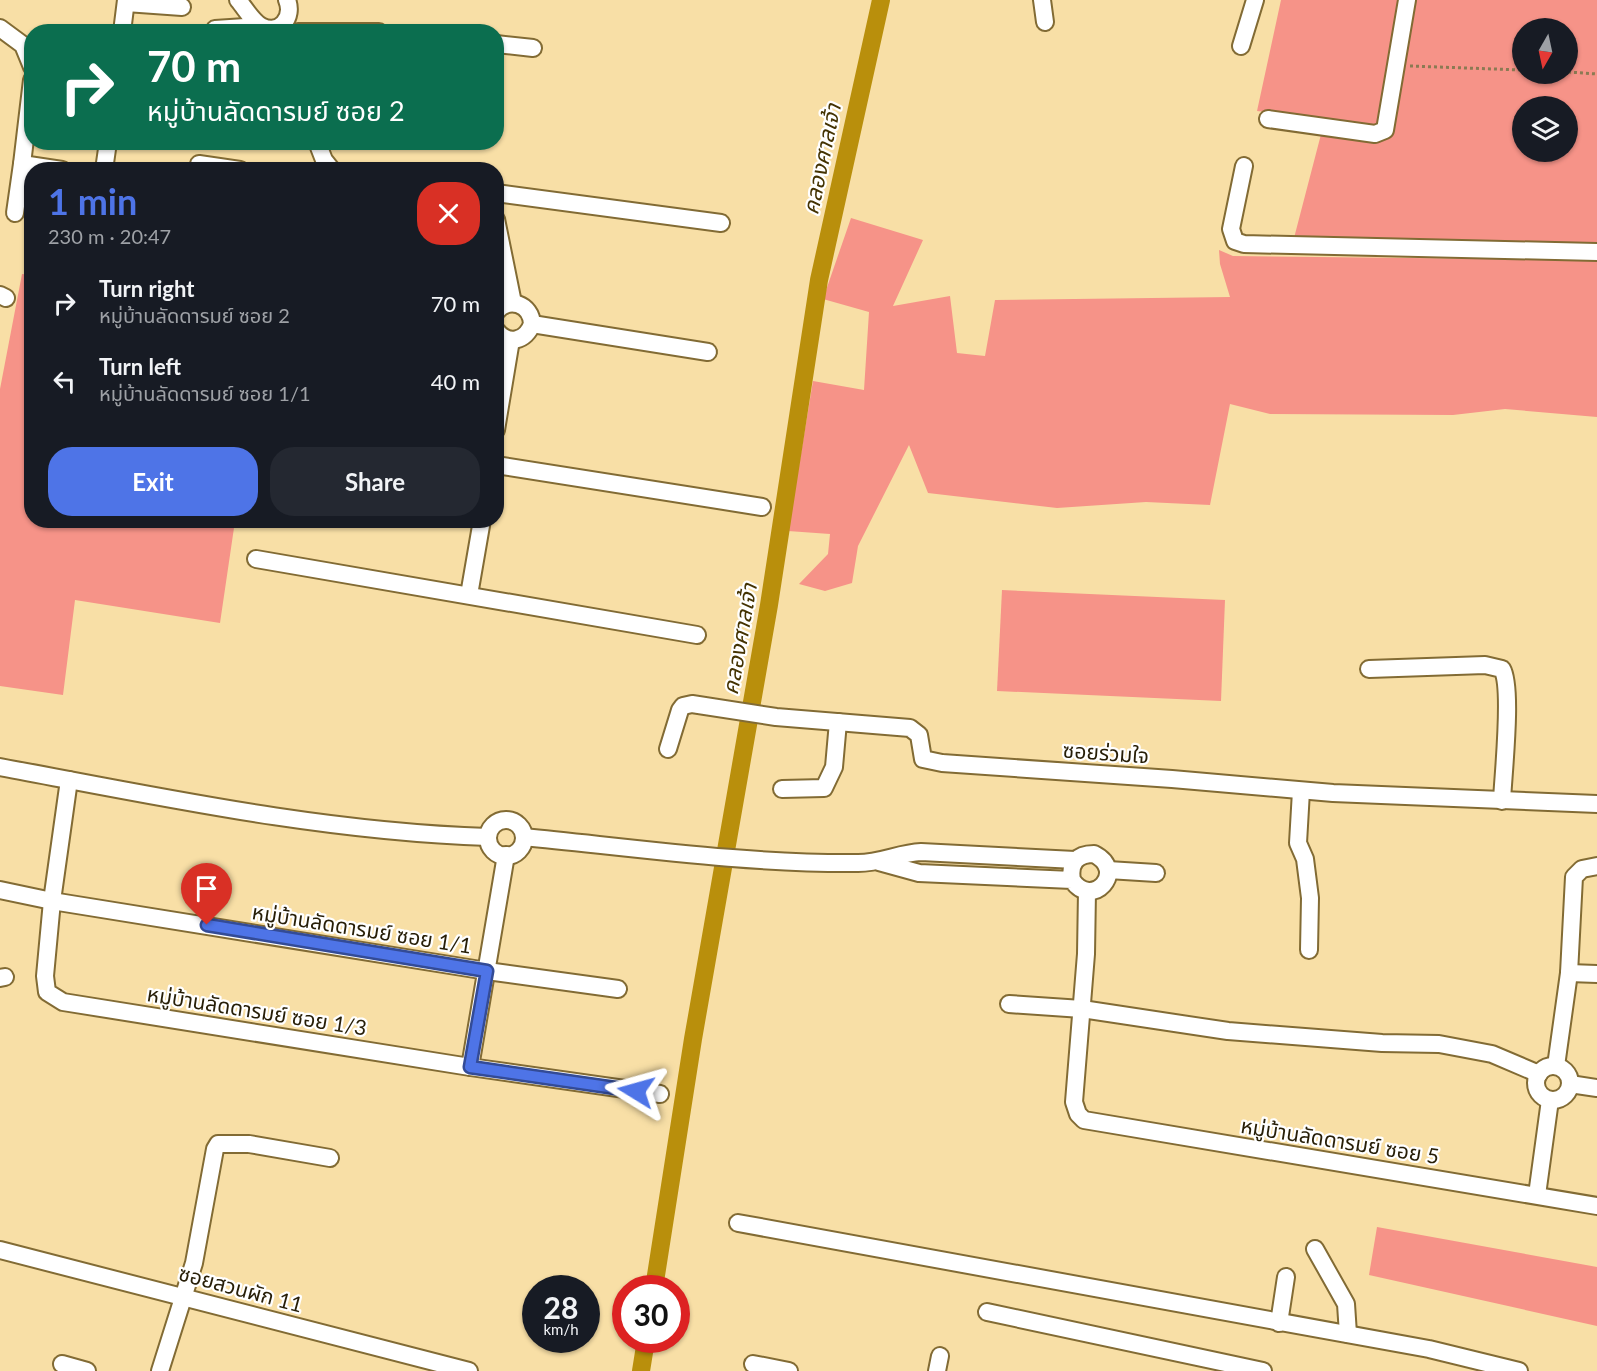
<!DOCTYPE html>
<html lang="en">
<head>
<meta charset="utf-8">
<style>
	body { margin:0; font-family:Lato,"Noto Sans Thai",sans-serif; background:#242831; color:#f1f3f6; height:100vh; display:flex; flex-direction:column; font-size:22px; white-space:nowrap }
	* { box-sizing:border-box; margin:0 }
	p { font-size:20px; color:#9ea1a6 }
	.icon { flex:none; width:33px; height:33px; fill:none; stroke:currentColor; stroke-width:2; stroke-linecap:round; stroke-linejoin:round }
	.map { position:relative; flex:1; overflow:hidden }
	.side { position:absolute; left:24px; top:162px; width:480px; height:366px; display:flex; flex-direction:column; background:#171b24; border-radius:24px; box-shadow:0 2px 4px #0004 }
	.side>* { flex:none }
	.guide { position:absolute; left:24px; top:24px; width:480px; height:126px; border-radius:24px; box-shadow:0 2px 4px #0004; background:#0b6e4f; color:#fff; overflow:hidden }
	.needle { width:39px; rotate:189deg }
	.controls { position:absolute; left:1512px; top:18px; display:grid; gap:12px }
	.controls a { display:grid; place-items:center; width:66px; height:66px; border-radius:50%; background:#171b24; box-shadow:0 2px 4px #0004; font-size:30px }
	.speed { position:absolute; left:522px; top:1275px; display:flex; gap:12px; font-size:30px; font-weight:700; text-align:center }
	.speed>* { display:grid; place-content:center; width:78px; height:78px; border-radius:50%; background:#171b24; box-shadow:0 2px 4px #0004; line-height:1 }
	.speed small { font-size:15px; font-weight:400 }
	.speed .limit { border:9px solid #d22; background:#fff; color:#111 }
	.pin { position:absolute; display:grid; place-items:center; width:51px; height:51px; color:#fff; margin:-62px -26px; border-radius:50% 50% 50% 0; rotate:-45deg; box-shadow:0 0 6px #0007 }
	.pin .icon { rotate:45deg }
	.me { position:absolute; width:66px; margin:-33px; rotate:278deg; stroke-linejoin:round; filter:drop-shadow(0 0 4px #0008) }
	.turn { display:flex; align-items:center; gap:21px; height:126px; padding:0 24px; font-size:27px }
	.turn .icon { width:78px; height:78px; stroke-width:2.5 }
	.turn b { display:block; font-size:42px; line-height:51px }
	.round { display:grid; place-items:center; flex:none; width:63px; height:63px; border-radius:24px; background:#242831 }
	.head { display:flex; align-items:center; justify-content:space-between; height:102px; padding:0 24px }
	h1 { font-size:36px; font-weight:700; line-height:45px; color:#4e74e7 }
	.primary-button { display:flex; gap:12px; margin-top:auto; padding:12px 24px }
	.primary-button a { flex:1; height:69px; border-radius:24px; background:#4e74e7; color:#fff; font-size:24px; font-weight:700; line-height:69px; text-align:center }
	.primary-button a+a { background:#242831; color:#f1f3f6 }
	ul { padding:0; list-style:none }
	li { display:flex; align-items:center; gap:18px; height:78px; padding:0 24px }
	li div { flex:1 }
	li b { display:block; font-size:22px }
	li em { font-style:normal }
	.map>svg:first-child { display:block }
	.green { fill:#f69388; fill-rule:evenodd }
	.lines { fill:none; stroke-linecap:round; stroke-linejoin:round }
	.canal { stroke:#b98f0c; stroke-width:18 }
	.minor-casing { stroke:#826b34; stroke-width:20 }
	.path { stroke:#8b7a53; stroke-width:3; stroke-dasharray:3 3; stroke-linecap:butt }
	.minor { stroke:#fff; stroke-width:16 }
	.route-casing { stroke:#334b96; stroke-width:15 }
	.route { stroke:#4e74e7; stroke-width:10 }
	.labels { text-anchor:middle; dominant-baseline:central; stroke-width:4.5; stroke-linejoin:round; paint-order:stroke }
	.street-label { font-size:21px; fill:#271e07; stroke:#fff }
	.water-label { font-size:22px; font-style:italic; fill:#443302; stroke:#fff }
</style>
</head>
<body>
<div class="map">
<svg width="1597" height="1371" viewBox="0 0 1597 1371">
	<rect width="100%" height="100%" fill="#f8dfa6"/>
	<g class="green">
		<path d="M1281 0H1597V246L1294 238 1325 119 1257 111ZM1522 28H1568V74H1522ZM1522 106H1568V152H1522Z"/>
		<polygon points="851,218 923,240 893,306 950,296 957,353 985,356 995,300 1230,297 1220,264 1219,250 1233,256 1597,260 1597,417 1505,409 1453,415 1270,414 1230,404 1210,505 1146,502 1057,508 928,493 909,445 858,546 852,583 825,591 799,584 828,554 830,534 788,531 813,381 864,390 869,312 823,299"/>
		<polygon points="22,274 32,275 32,520 235,521 220,623 75,600 63,695 0,686 0,389"/>
		<polygon points="1002,590 1225,600 1221,701 997,691"/>
		<polygon points="1377,1227 1597,1267 1597,1326 1369,1275"/>
	</g>
	<g class="lines">
		<g class="canal">
			<polyline points="654,1288 693,1039 769,605 819,280 881,0"/>
			<polyline points="641,1371 646,1340"/>
		</g>
		<defs>
			<g id="minor">
				<path d="M238 0C245 8 252 21 261 26 280 36 294 17 287 0"/>
				<polyline points="1042,0 1045,22"/>
				<polyline points="126,3 182,7"/>
				<polyline points="0,28 23,45 32,67"/>
				<polyline points="215,29 260,26"/>
				<polyline points="122,32 126,0"/>
				<polyline points="298,32 379,32"/>
				<polyline points="496,44 533,48"/>
				<polyline points="1241,46 1255,0"/>
				<polyline points="32,80 22,164 62,170"/>
				<polyline points="1268,119 1375,134 1385,130 1407,0"/>
				<polyline points="317,142 324,160 332,170"/>
				<polyline points="199,164 240,170"/>
				<polyline points="1244,166 1231,229 1235,241 1244,244 1597,252"/>
				<polyline points="104,170 108,142"/>
				<polyline points="496,193 721,223"/>
				<polyline points="15,213 22,164"/>
				<polyline points="496,219 513,303"/>
				<polyline points="0,295 6,298"/>
				<path d="M496 312C509 296 531 304 532 324 526 341 508 346 496 330"/>
				<polyline points="532,324 708,352"/>
				<polyline points="496,430 511,340"/>
				<polyline points="496,465 762,507"/>
				<polyline points="256,559 697,635"/>
				<polyline points="469,595 482,520"/>
				<path d="M1369 669 1485 665 1502 669C1513 687 1503 775 1502 801"/>
				<polyline points="668,749 680,710 683,706 692,704 776,717 910,728 919,735 923,759 942,763 1172,779 1333,793 1597,804"/>
				<path d="M0 767C161 797 324 832 488 837"/>
				<polyline points="69,780 52,901 45,976 47,992 63,1002 470,1067 660,1094"/>
				<polyline points="782,789 824,788 834,767 838,722"/>
				<polyline points="1301,791 1298,843 1305,859 1310,898 1309,950"/>
				<circle cx="506" cy="838" r="18"/>
				<path d="M524 837C635 848 747 864 858 863 881 863 899 853 921 852L1075 860"/>
				<path d="M879 862 919 873 1072 880C1092 910 1128 871 1094 854 1077 854 1069 863 1072 880"/>
				<polyline points="1108,870 1156,873"/>
				<polyline points="0,890 52,901 487,971 618,989"/>
				<polyline points="1087,891 1086,954 1074,1102 1078,1114 1084,1120 1597,1206"/>
				<polyline points="1569,973 1597,974"/>
				<polyline points="0,978 5,977"/>
				<polyline points="1009,1004 1082,1009 1228,1031 1382,1043 1439,1044 1492,1054 1539,1074"/>
				<circle cx="1553" cy="1083" r="17"/>
				<polyline points="1556,1066 1569,973 1574,877 1582,869 1597,866"/>
				<polyline points="470,1067 506,855"/>
				<polyline points="1570,1084 1597,1088"/>
				<polyline points="1537,1195 1550,1100"/>
				<polyline points="738,1223 1429,1349 1519,1371"/>
				<polyline points="1315,1249 1346,1304 1348,1334"/>
				<polyline points="0,1250 469,1371"/>
				<polyline points="987,1312 1263,1371"/>
				<polyline points="1279,1323 1286,1277"/>
				<polyline points="62,1364 87,1371"/>
				<polyline points="753,1364 789,1371"/>
				<polyline points="160,1371 194,1263 215,1149 218,1144 249,1144 330,1158"/>
				<polyline points="937,1371 940,1356"/>
			</g>
		</defs>
		<use href="#minor" class="minor-casing"/>
		<g class="path">
			<polyline points="1410,66 1522,70"/>
			<polyline points="1568,72 1597,74"/>
		</g>
		<use href="#minor" class="minor"/>
	</g>
	<g class="lines">
		<defs>
			<polyline id="route" points="207,925 487,971 470,1067 636,1091"/>
		</defs>
		<use href="#route" class="route-casing"/>
		<use href="#route" class="route"/>
	</g>
	<g class="labels">
		<g class="street-label">
			<text transform="translate(1106 752) rotate(4)">ซอยร่วมใจ</text>
			<text transform="translate(362 928) rotate(9)">หมู่บ้านลัดดารมย์ ซอย 1/1</text>
			<text transform="translate(257 1010) rotate(9)">หมู่บ้านลัดดารมย์ ซอย 1/3</text>
			<text transform="translate(1340 1140) rotate(9)">หมู่บ้านลัดดารมย์ ซอย 5</text>
			<text transform="translate(241 1288) rotate(15)">ซอยสวนผัก 11</text>
		</g>
		<g class="water-label">
			<text transform="translate(821 159) rotate(-78)">คลองศาลเจ้า</text>
			<text transform="translate(739 639) rotate(-80)">คลองศาลเจ้า</text>
		</g>
	</g>
</svg>
<div class="controls">
<a><svg class="needle" viewBox="-14 -14 28 28"><path d="M0-13l5 13h-10z" fill="#e53935"/><path d="M0 13l5-13h-10z" fill="#9ea1a6"/></svg></a>
<a><svg class="icon" aria-label="layers" viewBox="0 0 24 24"><path d="M12 4l9 5-9 5-9-5zM3 14l9 5 9-5"/></svg></a>
</div>
<div class="speed"><div>28<small>km/h</small></div><div class="limit">30</div></div>
<div class="pin" style="left:207px;top:925px;background:#d93025"><svg class="icon" aria-label="arrive" viewBox="0 0 24 24"><path d="M6 21V4h12l-3 4 3 4H6"/></svg></div>
<svg class="me" style="left:636px;top:1091px" viewBox="-20 -20 40 40"><path d="M0-17L14 15 0 8-14 15z" fill="#4e74e7" stroke="#fff" stroke-width="4"/></svg>
<div class="guide">
<div class="turn"><svg class="icon" aria-label="right" viewBox="0 0 24 24"><path d="M7 20v-9h11M14 6l5 5-5 5"/></svg><div><b>70 m</b>หมู่บ้านลัดดารมย์ ซอย 2</div></div>
</div>
<section class="side">
<div class="head"><div><h1>1 min</h1><p>230 m · 20:47</p></div><a class="round" style="background:#d93025;color:#fff"><svg class="icon" aria-label="close" viewBox="0 0 24 24"><path d="M6 6l12 12M18 6L6 18"/></svg></a></div>
<ul>
<li><svg class="icon" aria-label="right" viewBox="0 0 24 24"><path d="M7 20v-9h11M14 6l5 5-5 5"/></svg><div><b>Turn right</b><p>หมู่บ้านลัดดารมย์ ซอย 2</p></div><em>70 m</em></li>
<li><svg class="icon" aria-label="left" viewBox="0 0 24 24"><path d="M17 20v-9H6M10 6l-5 5 5 5"/></svg><div><b>Turn left</b><p>หมู่บ้านลัดดารมย์ ซอย 1/1</p></div><em>40 m</em></li>
</ul>
<div class="primary-button"><a>Exit</a><a>Share</a></div>
</section>
</div>
</body>
</html>
